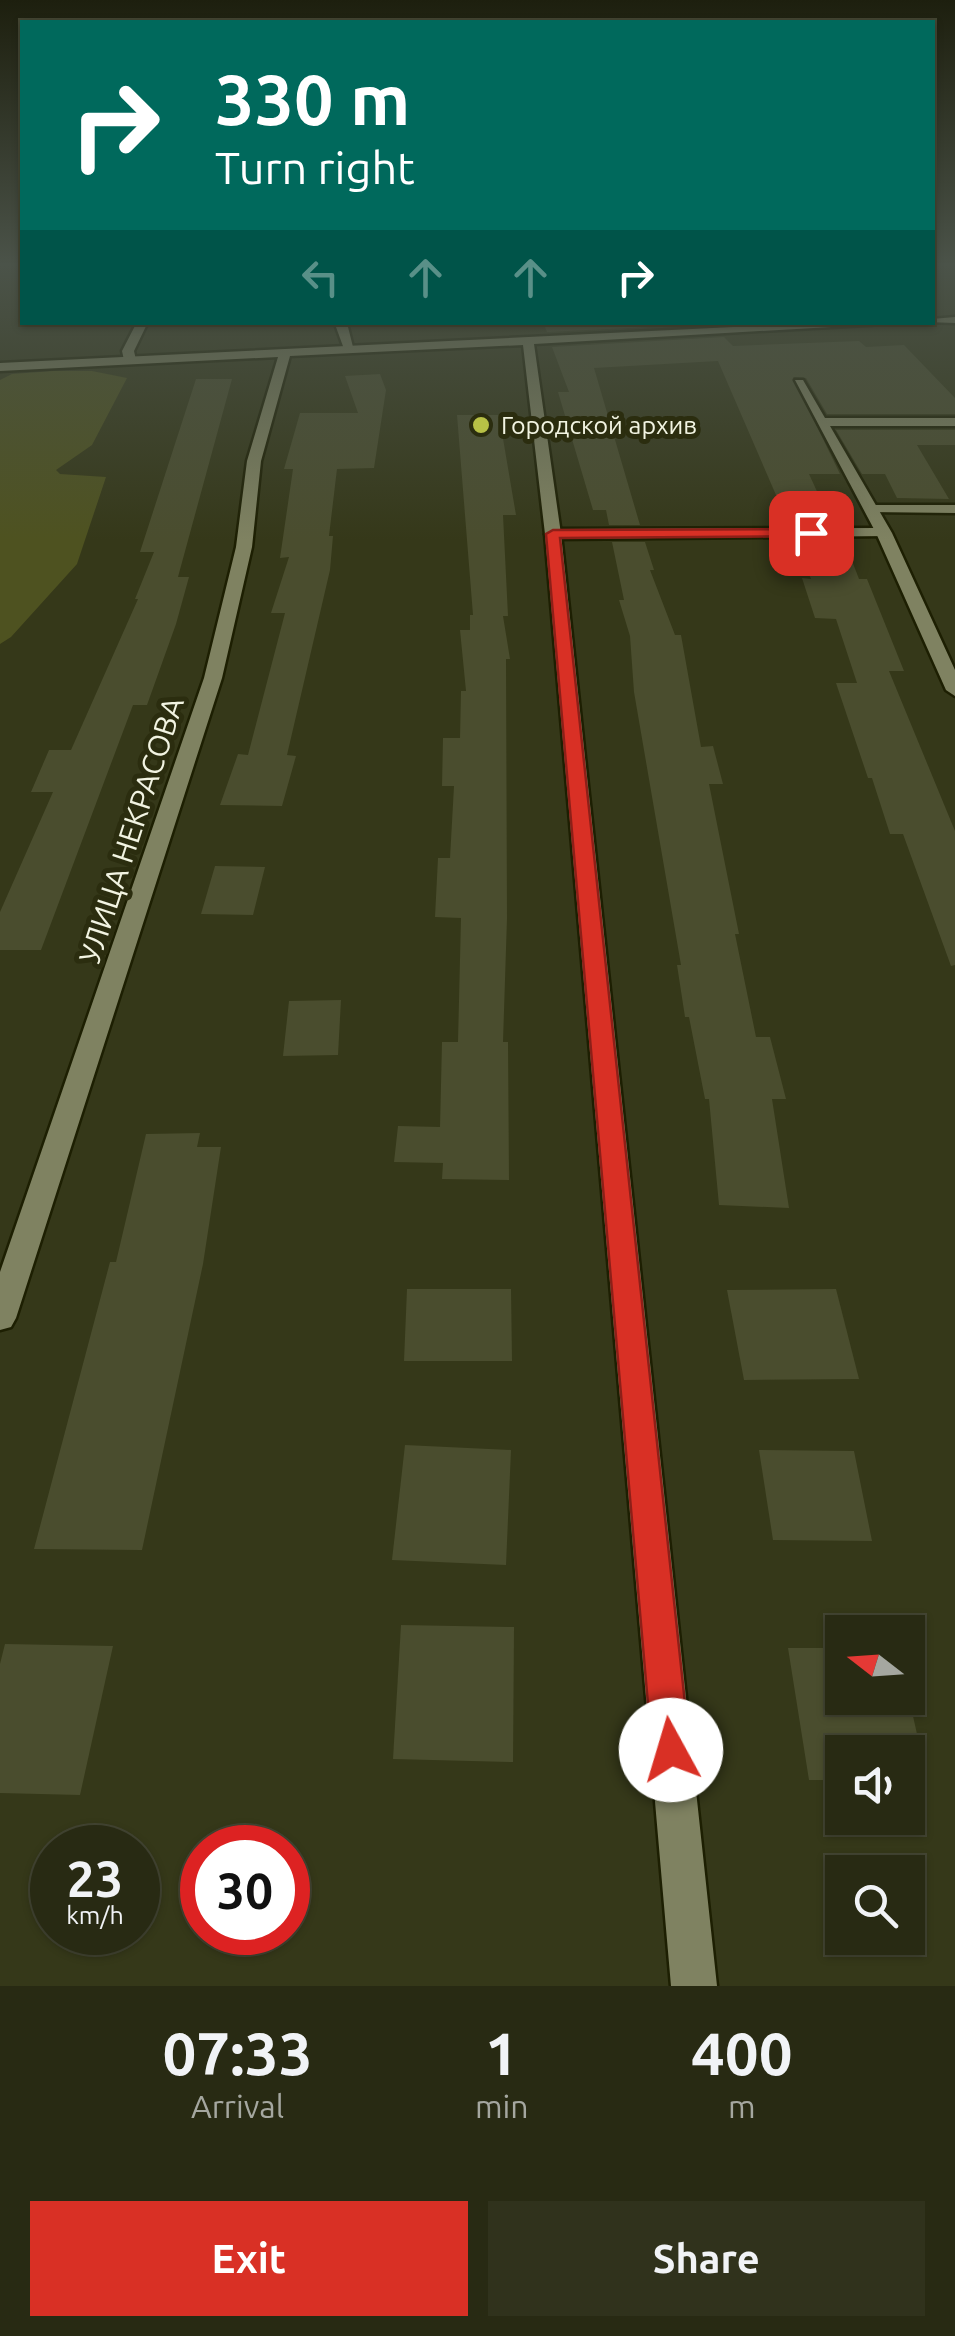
<!DOCTYPE html>
<html lang="en">
<head>
<meta charset="utf-8">
<style>
	body { margin:0; font-family:Ubuntu,sans-serif; background:#30321c; color:#f1f3f6; height:100vh; display:flex; flex-direction:column; font-size:38px; white-space:nowrap }
	* { box-sizing:border-box; margin:0 }
	p { font-size:32px; color:#a5a7a0 }
	.icon { flex:none; width:55px; height:55px; fill:none; stroke:currentColor; stroke-width:2; stroke-linecap:round; stroke-linejoin:round }
	.map { position:relative; height:1986px; overflow:hidden }
	.details { display:flex; flex-direction:column; background:#282a13; flex:1 }
	.details>* { flex:none }
	.banner { position:absolute; left:20px; top:20px; width:915px; height:305px; border-radius:0px; box-shadow:0 2px 8px #0004,0 0 0 2px #444633; background:#00695c; color:#fff; overflow:hidden }
	.needle { width:65px; rotate:287deg }
	.controls { position:absolute; left:825px; top:1615px; display:grid; gap:20px }
	.controls a { display:grid; place-items:center; width:100px; height:100px; border-radius:0px; background:#282a13; box-shadow:0 2px 8px #0004,0 0 0 2px #444633; font-size:50px }
	.speed { position:absolute; left:30px; top:1825px; display:flex; gap:20px; font-size:50px; font-weight:700; text-align:center }
	.speed>* { display:grid; place-content:center; width:130px; height:130px; border-radius:50%; background:#282a13; box-shadow:0 2px 8px #0004,0 0 0 2px #444633; line-height:1 }
	.speed small { font-size:25px; font-weight:400 }
	.speed .limit { border:15px solid #d22; background:#fff; color:#111 }
	.pin { position:absolute; display:grid; place-items:center; width:85px; height:85px; color:#fff; margin:-42px; border-radius:20px; box-shadow:0 5px 15px #0006 }
	.me { position:absolute; width:110px; margin:-55px; rotate:354deg; stroke-linejoin:round; filter:drop-shadow(0 0 8px #0008) }
	.turn { display:flex; align-items:center; gap:35px; height:210px; padding:0 30px; font-size:45px }
	.turn .icon { width:130px; height:130px; stroke-width:2.5 }
	.turn b { display:block; font-size:70px; line-height:85px }
	.lanes { display:flex; align-items:center; height:95px; padding:0 30px; background:#0003; justify-content:center; gap:50px; direction:ltr }
	.lanes .off { opacity:.35 }
	.eta { display:flex; justify-content:space-evenly; align-items:center; height:170px; text-align:center }
	.eta b { font-size:60px; font-weight:700; line-height:70px }
	.cta { display:flex; gap:20px; margin-top:auto; padding:20px 30px }
	.cta a { flex:1; height:115px; border-radius:0px; background:#d93025; color:#fff; font-size:40px; font-weight:700; line-height:115px; text-align:center }
	.cta a+a { background:#30321c; color:#f1f3f6 }
	.map>svg:first-child { display:block }
	.green { fill:#4e5220 }
	.building { fill:#4a4d2e }
	.lines { fill:none; stroke-linecap:round; stroke-linejoin:round }
	.service-casing { stroke:#1d1f02; stroke-width:5 }
	.minor-casing { stroke:#1d1f02; stroke-width:5 }
	.service { fill:#7f8261; fill-rule:evenodd }
	.minor { fill:#7f8261; fill-rule:evenodd }
	.route { fill:#d93025; stroke:#8d1f18; stroke-width:2.5 }
	.poi-dot { fill:#b8c146; stroke:#2b2d0f; stroke-width:4 }
	.labels { text-anchor:middle; dominant-baseline:central; stroke-width:10; stroke-linejoin:round; paint-order:stroke }
	.far-poi-label { font-size:25px; fill:#f2f4e2; stroke:#2b2d0f; text-anchor:start }
	.street-label { font-size:30px; fill:#f2f4e2; stroke:#2b2d0f }
</style>
</head>
<body>
<div class="map">
<svg width="955" height="1986" viewBox="0 0 955 1986">
	<rect width="100%" height="100%" fill="#353819"/>
	<polygon class="green" points="53,371 92,371 127,378 92,445 56,470 60,474 106,477 77,564 11,637 0,644 0,380 12,374"/>
	<g class="building">
		<polygon points="543,322 709,322 711,324 547,332"/>
		<polygon points="724,337 733,346 859,341 866,347 904,345 955,398 955,414 827,414 806,378 793,377 840,474 809,474 832,524 789,525 718,361 594,368 640,525 609,525 606,510 593,510 558,392 569,392 552,347"/>
		<polygon points="380,374 386,390 374,468 337,469 329,536 333,536 330,570 287,755 296,756 282,806 220,805 238,754 248,755 285,613 271,613 289,557 280,558 293,469 284,469 300,413 358,413 345,376"/>
		<polygon points="196,379 232,379 178,577 189,577 176,624 147,705 133,705 41,950 0,950 0,912 53,792 31,792 49,750 71,750 138,599 135,599 154,552 140,552"/>
		<polygon points="457,415 499,415 516,515 503,515 508,616 503,616 510,659 506,659 507,918 503,1042 508,1042 509,1180 442,1179 443,1163 394,1162 398,1126 440,1127 442,1042 458,1042 461,918 435,917 438,858 450,858 454,786 442,786 443,738 460,738 461,691 466,691 460,630 470,630 470,615 473,615"/>
		<polygon points="836,430 955,430 955,445 917,445 949,499 897,498 885,474 862,474"/>
		<polygon points="844,540 859,579 867,579 904,671 889,671 955,831 955,965 951,966 903,834 890,834 872,778 868,778 836,683 857,683 836,619 815,618 802,578 811,579 795,541"/>
		<polygon points="612,542 645,542 654,570 650,570 675,635 681,635 701,747 713,746 723,784 709,784 739,934 735,934 756,1037 770,1037 786,1099 772,1099 789,1208 719,1205 709,1099 705,1099 689,1017 685,1017 677,965 681,965 634,692 630,636 619,600 624,600"/>
		<polygon points="215,866 265,867 253,915 201,914"/>
		<polygon points="341,1000 338,1055 283,1056 289,1001"/>
		<polygon points="200,1133 197,1147 221,1147 203,1264 142,1550 34,1549 110,1262 116,1262 146,1134"/>
		<polygon points="407,1289 511,1289 512,1361 404,1361"/>
		<polygon points="836,1289 859,1379 744,1380 727,1290"/>
		<polygon points="405,1445 511,1450 506,1565 392,1560"/>
		<polygon points="759,1450 854,1451 872,1541 773,1540"/>
		<polygon points="401,1625 514,1627 513,1762 393,1759"/>
		<polygon points="5,1644 113,1646 80,1795 0,1793 0,1664"/>
		<polygon points="788,1648 842,1648 842,1698 909,1698 921,1752 842,1752 842,1780 809,1780"/>
	</g>
	<g class="lines">
		<defs>
			<g id="service">
				<polygon points="137,322 148,322 134,351 136,360 130,364 124,360 122,351"/>
				<polygon points="342,324 348,327 354,351 344,349 336,327"/>
				<polygon points="873,505 955,505 955,513 868,512 866,509"/>
				<polygon points="884,528 889,530 889,536 553,539 545,534 553,529"/>
			</g>
			<g id="minor">
				<polygon points="955,317 955,323 927,322 932,322 932,319"/>
				<polygon points="835,322 918,322 534,344 561,534 717,1986 671,1986 545,534 523,345 290,356 261,461 252,547 222,678 16,1318 11,1327 0,1330 0,1272 204,678 236,547 247,461 278,357 0,371 0,363"/>
				<polygon points="795,380 803,380 825,418 955,418 955,426 830,426 892,533 955,670 955,696 946,690 876,533"/>
			</g>
		</defs>
		<use href="#service" class="service-casing"/>
		<use href="#minor" class="minor-casing"/>
		<use href="#service" class="service"/>
		<use href="#minor" class="minor"/>
	</g>
	<linearGradient id="sky" x2="0" y2="1"><stop stop-color="#1d1f0e"/><stop offset="0.49" stop-color="#4b5349"/><stop offset="1" stop-color="#4b5349" stop-opacity="0"/></linearGradient>
	<rect width="955" height="540" fill="url(#sky)"/>
	<polygon class="route" points="811,529 818,533 816,536 560,538 690,1750 684,1764 671,1769 658,1764 652,1750 546,534 553,530"/>
	<circle class="poi-dot" cx="481" cy="425" r="10"/>
	<g class="labels">
		<g class="far-poi-label">
			<text x="501" y="425">Городской архив</text>
		</g>
		<g class="street-label">
			<text transform="translate(131 830) rotate(-72)">УЛИЦА НЕКРАСОВА</text>
		</g>
	</g>
</svg>
<div class="controls">
<a><svg class="needle" viewBox="-14 -14 28 28"><path d="M0-13l5 13h-10z" fill="#e53935"/><path d="M0 13l5-13h-10z" fill="#a5a7a0"/></svg></a>
<a><svg class="icon" aria-label="sound" viewBox="0 0 24 24"><path d="M4 9h4l5-4v14l-5-4H4zM17 9q2 3 0 6"/></svg></a>
<a><svg class="icon" aria-label="search" viewBox="0 0 24 24"><circle cx="10" cy="10" r="6"/><path d="M15 15l6 6"/></svg></a>
</div>
<div class="speed"><div>23<small>km/h</small></div><div class="limit">30</div></div>
<div class="pin" style="left:811px;top:533px;background:#d93025"><svg class="icon" aria-label="arrive" viewBox="0 0 24 24"><path d="M6 21V4h12l-3 4 3 4H6"/></svg></div>
<svg class="me" style="left:671px;top:1750px" viewBox="-20 -20 40 40"><circle r="19" fill="#fff"/><path d="M0-13L10 11 0 6-10 11z" fill="#d93025"/></svg>
<div class="banner">
<div class="turn"><svg class="icon" aria-label="right" viewBox="0 0 24 24"><path d="M7 20v-9h11M14 6l5 5-5 5"/></svg><div><b>330 m</b>Turn right</div></div>
<div class="lanes"><svg class="icon off" aria-label="left" viewBox="0 0 24 24"><path d="M17 20v-9H6M10 6l-5 5 5 5"/></svg><svg class="icon off" aria-label="ahead" viewBox="0 0 24 24"><path d="M12 20V5M6 11l6-6 6 6"/></svg><svg class="icon off" aria-label="ahead" viewBox="0 0 24 24"><path d="M12 20V5M6 11l6-6 6 6"/></svg><svg class="icon" aria-label="right" viewBox="0 0 24 24"><path d="M7 20v-9h11M14 6l5 5-5 5"/></svg></div>
</div>
</div>
<section class="details">
<div class="eta">
<div><b>07:33</b><p>Arrival</p></div>
<div><b>1</b><p>min</p></div>
<div><b>400</b><p>m</p></div>
</div>
<div class="cta"><a>Exit</a><a>Share</a></div>
</section>
</body>
</html>
